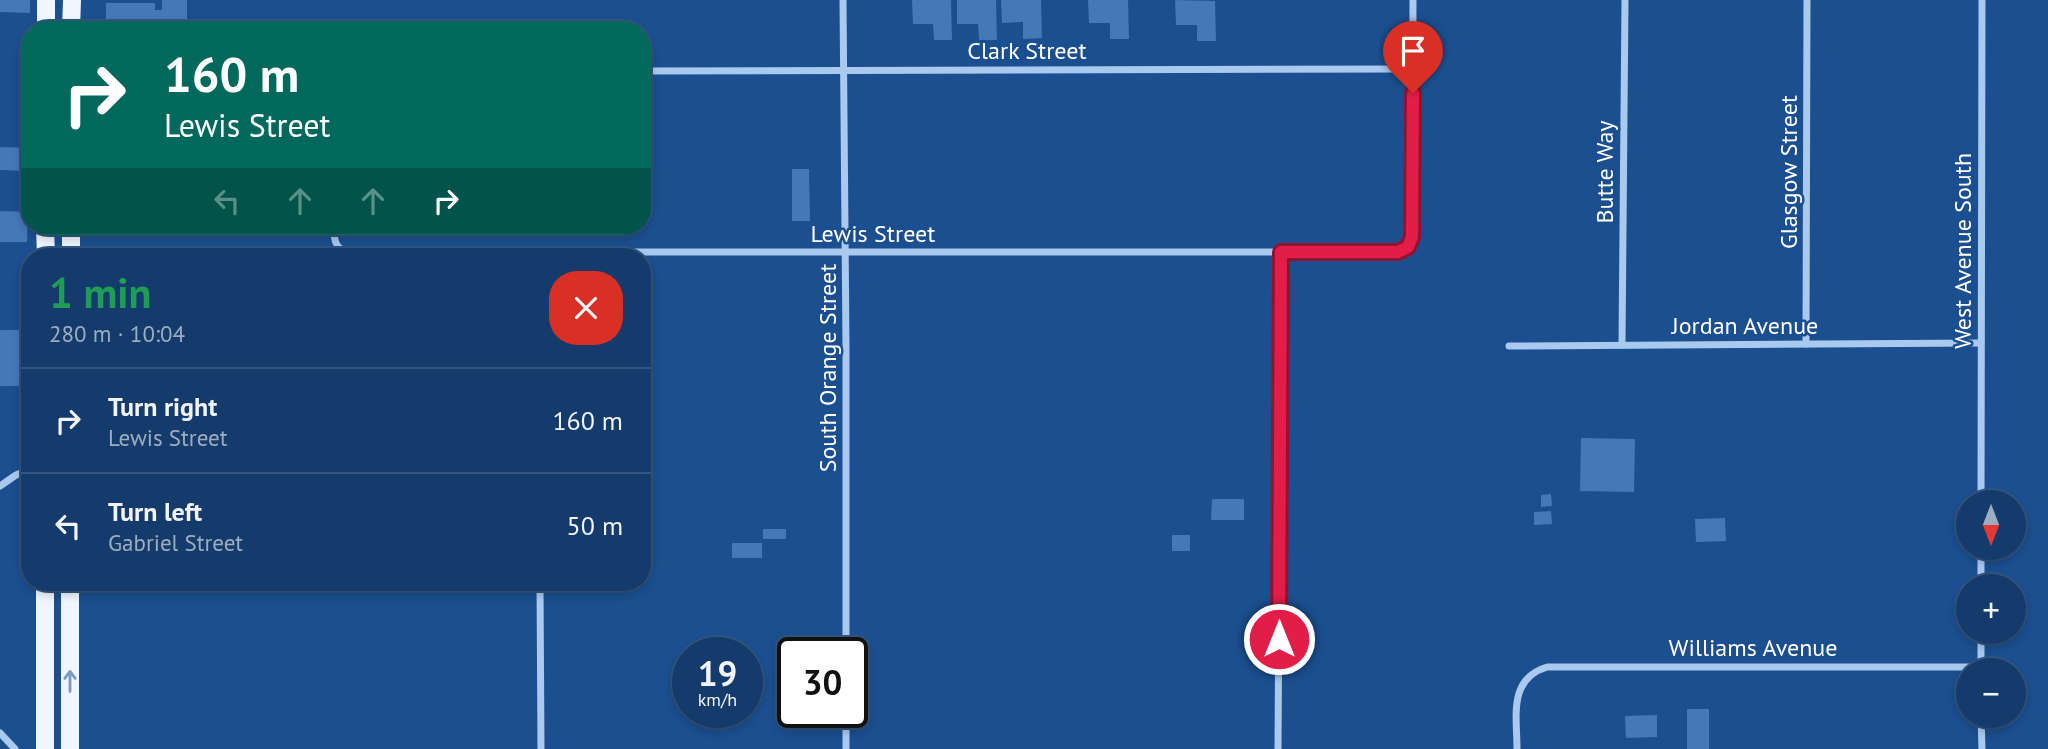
<!DOCTYPE html>
<html lang="en">
<head>
<meta charset="utf-8">
<style>
	body { margin:0; font-family:"PT Sans",sans-serif; background:#214673; color:#f1f3f6; height:100vh; display:flex; flex-direction:column; font-size:26px; white-space:nowrap }
	* { box-sizing:border-box; margin:0 }
	p { font-size:23px; color:#9dadc1 }
	.icon { flex:none; width:38px; height:38px; fill:none; stroke:currentColor; stroke-width:2; stroke-linecap:round; stroke-linejoin:round }
	.map { position:relative; flex:1; overflow:hidden }
	.drawer { position:absolute; left:21px; top:248px; width:630px; height:343px; display:flex; flex-direction:column; background:#143b6b; border-radius:28px; box-shadow:0 4px 10px #0003,0 0 0 2px #33557e }
	.drawer>* { flex:none }
	.top-card { position:absolute; left:21px; top:21px; width:630px; height:214px; border-radius:28px; box-shadow:0 4px 10px #0003,0 0 0 2px #33557e; background:#00695c; color:#fff; overflow:hidden }
	.needle { width:46px; rotate:180deg }
	.buttons { position:absolute; left:1956px; top:490px; display:grid; gap:14px }
	.buttons a { display:grid; place-items:center; width:70px; height:70px; border-radius:50%; background:#143b6b; box-shadow:0 4px 10px #0003,0 0 0 2px #33557e; font-size:35px }
	.speed { position:absolute; left:672px; top:637px; display:flex; gap:14px; font-size:35px; font-weight:700; text-align:center }
	.speed>* { display:grid; place-content:center; width:91px; height:91px; border-radius:50%; background:#143b6b; box-shadow:0 4px 10px #0003,0 0 0 2px #33557e; line-height:1 }
	.speed small { font-size:18px; font-weight:400 }
	.speed .limit { border:4px solid #111; border-radius:10px; background:#fff; color:#111 }
	.pin { position:absolute; display:grid; place-items:center; width:60px; height:60px; color:#fff; margin:-72px -30px; border-radius:50% 50% 50% 0; rotate:-45deg; box-shadow:0 0 7px #0007 }
	.pin .icon { rotate:45deg }
	.me { position:absolute; width:77px; margin:-38px; rotate:0deg; stroke-linejoin:round; filter:drop-shadow(0 0 5px #0008) }
	.turn { display:flex; align-items:center; gap:24px; height:147px; padding:0 28px; font-size:32px }
	.turn .icon { width:91px; height:91px; stroke-width:2.5 }
	.turn b { display:block; font-size:49px; line-height:60px }
	.lanes { display:flex; align-items:center; height:66px; padding:0 28px; background:#0003; justify-content:center; gap:35px; direction:ltr }
	.lanes .off { opacity:.35 }
	.round { display:grid; place-items:center; flex:none; width:74px; height:74px; border-radius:28px; background:#214673 }
	.head { display:flex; align-items:center; justify-content:space-between; height:119px; padding:0 28px }
	h1 { font-size:42px; font-weight:800; line-height:52px; color:#1e9e55 }
	ul { padding:0; list-style:none }
	li { display:flex; align-items:center; gap:21px; height:105px; padding:0 28px; border-top:2px solid #33557e }
	li div { flex:1 }
	li b { display:block; font-size:26px }
	li em { font-style:normal }
	.map>svg:first-child { display:block }
	.building { fill:#4478b7 }
	.lines { fill:none; stroke-linecap:round; stroke-linejoin:round }
	.minor { stroke:#a9c9ee; stroke-width:7 }
	.primary { stroke:#f0f6ff; stroke-width:18 }
	.oneway { stroke:#7b9ac1 }
	.route-casing { stroke:#92132f; stroke-width:18 }
	.route { stroke:#e11d48; stroke-width:12 }
	.labels { text-anchor:middle; dominant-baseline:central; stroke-width:5; stroke-linejoin:round; paint-order:stroke }
	.street-label { font-size:24px; fill:#fff; stroke:#1b4f8f }
</style>
</head>
<body>
<div class="map">
<svg width="2048" height="749" viewBox="0 0 2048 749">
	<rect width="100%" height="100%" fill="#1b4f8f"/>
	<g class="building">
		<polygon points="0,0 30,0 30,13 0,12"/>
		<polygon points="162,0 187,0 187,27 106,29 106,3 155,3 155,10 162,10"/>
		<polygon points="912,0 951,0 952,40 934,40 933,24 913,24"/>
		<polygon points="957,0 996,0 997,40 979,40 978,24 957,24"/>
		<polygon points="1001,0 1041,0 1042,38 1023,39 1023,22 1002,23"/>
		<polygon points="1088,0 1128,0 1129,39 1110,39 1110,23 1089,23"/>
		<polygon points="1175,0 1215,1 1216,41 1197,41 1197,25 1176,25"/>
		<polygon points="0,147 27,148 26,171 0,170"/>
		<polygon points="792,169 809,169 810,221 792,221"/>
		<polygon points="0,211 28,212 27,242 0,242"/>
		<rect x="0" y="330" width="24" height="56"/>
		<polygon points="1581,438 1635,439 1634,492 1580,491"/>
		<polygon points="1551,494 1552,506 1541,507 1541,495"/>
		<polygon points="1212,499 1244,499 1244,520 1211,520"/>
		<polygon points="1551,511 1552,524 1534,525 1534,512"/>
		<polygon points="1725,518 1726,541 1696,542 1695,519"/>
		<rect x="763" y="529" width="23" height="10"/>
		<rect x="1172" y="535" width="18" height="16"/>
		<rect x="732" y="543" width="30" height="15"/>
		<rect x="1687" y="709" width="22" height="40"/>
		<polygon points="1657,715 1657,737 1626,738 1625,716"/>
	</g>
	<g class="lines">
		<g class="minor">
			<polyline points="843,0 846,347 846,653"/>
			<polyline points="642,71 1413,69"/>
			<path d="M334 226C334 239 334 249 349 252H1397L1408 247 1412 237 1413 0"/>
			<polyline points="1806,344 1807,0"/>
			<polyline points="1622,345 1625,0"/>
			<polyline points="1509,346 1981,343"/>
			<polyline points="0,486 16,475 30,469"/>
			<polyline points="1981,502 1982,0"/>
			<polyline points="1981,548 1981,586"/>
			<polyline points="540,583 541,749"/>
			<polyline points="1981,632 1981,670"/>
			<polyline points="1981,716 1982,749"/>
			<polyline points="0,733 15,749"/>
			<polyline points="846,749 846,712"/>
			<polyline points="1278,749 1281,252"/>
			<path d="M1517 749C1517 716 1508 679 1547 667H1981"/>
		</g>
		<g class="primary">
			<polyline points="46,0 46,30"/>
			<polyline points="71,30 72,0"/>
			<polyline points="45,226 46,257"/>
			<polyline points="71,257 71,226"/>
			<polyline points="45,583 45,749"/>
			<polyline points="70,583 70,749"/>
		</g>
	</g>
	<defs><path id="oneway-shaft" d="M-6 0H5M1.5-3L5.5 0L1.5 3" fill="none" stroke-width="1.6" stroke-linecap="round" stroke-linejoin="round" transform="scale(1.75)"/></defs>
	<use class="oneway" href="#oneway-shaft" transform="translate(70 681) rotate(-90)"/>
	<g class="lines">
		<defs>
			<polyline id="route" points="1279,639 1281,252 1398,252 1408,247 1412,237 1413,93"/>
		</defs>
		<use href="#route" class="route-casing"/>
		<use href="#route" class="route"/>
	</g>
	<g class="labels">
		<g class="street-label">
			<text x="1027" y="50">Clark Street</text>
			<text transform="translate(1604 172) rotate(-90)">Butte Way</text>
			<text transform="translate(1788 172) rotate(-90)">Glasgow Street</text>
			<text x="873" y="233">Lewis Street</text>
			<text transform="translate(1962 251) rotate(-90)">West Avenue South</text>
			<text x="1745" y="325">Jordan Avenue</text>
			<text transform="translate(827 368) rotate(-90)">South Orange Street</text>
			<text x="1753" y="647">Williams Avenue</text>
		</g>
	</g>
</svg>
<div class="buttons">
<a><svg class="needle" viewBox="-14 -14 28 28"><path d="M0-13l5 13h-10z" fill="#e53935"/><path d="M0 13l5-13h-10z" fill="#9dadc1"/></svg></a>
<a>+</a>
<a>−</a>
</div>
<div class="speed"><div>19<small>km/h</small></div><div class="limit">30</div></div>
<div class="pin" style="left:1413px;top:93px;background:#d93025"><svg class="icon" aria-label="arrive" viewBox="0 0 24 24"><path d="M6 21V4h12l-3 4 3 4H6"/></svg></div>
<svg class="me" style="left:1279px;top:639px" viewBox="-20 -20 40 40"><circle r="17" fill="#e11d48" stroke="#fff" stroke-width="3"/><path d="M0-11L8 9 0 5-8 9z" fill="#fff"/></svg>
<div class="top-card">
<div class="turn"><svg class="icon" aria-label="right" viewBox="0 0 24 24"><path d="M7 20v-9h11M14 6l5 5-5 5"/></svg><div><b>160 m</b>Lewis Street</div></div>
<div class="lanes"><svg class="icon off" aria-label="left" viewBox="0 0 24 24"><path d="M17 20v-9H6M10 6l-5 5 5 5"/></svg><svg class="icon off" aria-label="ahead" viewBox="0 0 24 24"><path d="M12 20V5M6 11l6-6 6 6"/></svg><svg class="icon off" aria-label="ahead" viewBox="0 0 24 24"><path d="M12 20V5M6 11l6-6 6 6"/></svg><svg class="icon" aria-label="right" viewBox="0 0 24 24"><path d="M7 20v-9h11M14 6l5 5-5 5"/></svg></div>
</div>
<section class="drawer">
<div class="head"><div><h1>1 min</h1><p>280 m · 10:04</p></div><a class="round" style="background:#d93025;color:#fff"><svg class="icon" aria-label="close" viewBox="0 0 24 24"><path d="M6 6l12 12M18 6L6 18"/></svg></a></div>
<ul>
<li><svg class="icon" aria-label="right" viewBox="0 0 24 24"><path d="M7 20v-9h11M14 6l5 5-5 5"/></svg><div><b>Turn right</b><p>Lewis Street</p></div><em>160 m</em></li>
<li><svg class="icon" aria-label="left" viewBox="0 0 24 24"><path d="M17 20v-9H6M10 6l-5 5 5 5"/></svg><div><b>Turn left</b><p>Gabriel Street</p></div><em>50 m</em></li>
</ul>
</section>
</div>
</body>
</html>
